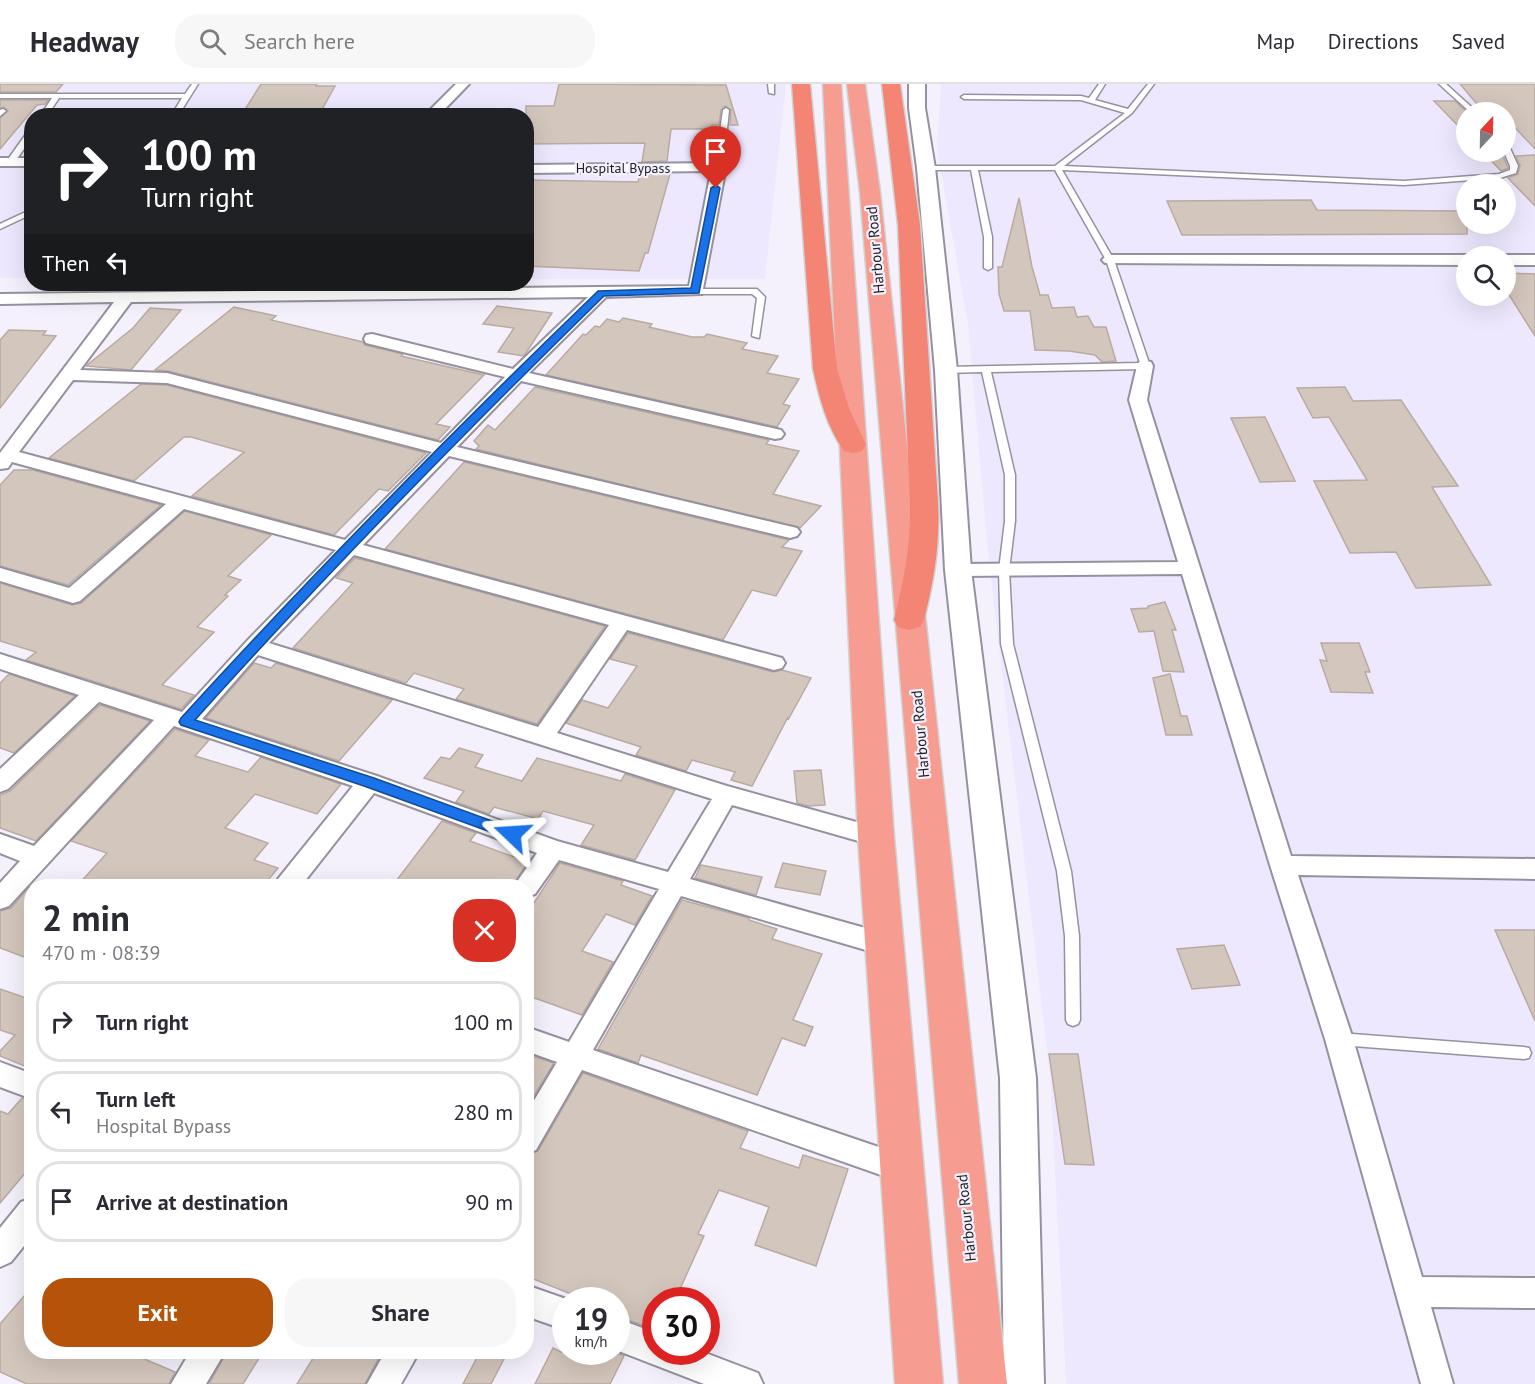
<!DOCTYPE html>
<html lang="en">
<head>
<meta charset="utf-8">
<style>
	body { margin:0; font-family:"PT Sans",sans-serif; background:#f7f7f7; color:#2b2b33; height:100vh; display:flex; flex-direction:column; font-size:22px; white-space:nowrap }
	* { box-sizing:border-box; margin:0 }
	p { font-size:20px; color:#7c7c81 }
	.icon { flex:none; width:33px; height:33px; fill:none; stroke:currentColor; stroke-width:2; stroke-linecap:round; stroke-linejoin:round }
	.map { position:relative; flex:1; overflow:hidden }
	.sheet { position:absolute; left:24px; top:795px; width:510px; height:480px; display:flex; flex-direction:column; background:#fff; border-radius:24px; box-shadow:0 6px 24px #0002 }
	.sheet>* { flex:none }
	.guide { position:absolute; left:24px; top:24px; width:510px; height:183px; border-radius:24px; box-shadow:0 6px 24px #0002; background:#202124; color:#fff; overflow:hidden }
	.needle { width:39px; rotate:22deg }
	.fabs { position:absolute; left:1456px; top:18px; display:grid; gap:12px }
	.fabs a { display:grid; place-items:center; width:60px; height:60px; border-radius:50%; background:#fff; box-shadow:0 6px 24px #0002; font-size:30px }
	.speed { position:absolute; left:552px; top:1203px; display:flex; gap:12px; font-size:30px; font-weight:700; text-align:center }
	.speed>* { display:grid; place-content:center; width:78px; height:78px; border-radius:50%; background:#fff; box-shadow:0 6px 24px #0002; line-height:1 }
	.speed small { font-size:15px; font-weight:400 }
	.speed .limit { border:9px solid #d22; background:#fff; color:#111 }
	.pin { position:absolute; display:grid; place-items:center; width:51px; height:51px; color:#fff; margin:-62px -26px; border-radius:50% 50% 50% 0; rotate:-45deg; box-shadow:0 0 6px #0007 }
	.pin .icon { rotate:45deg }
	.me { position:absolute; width:66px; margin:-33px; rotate:290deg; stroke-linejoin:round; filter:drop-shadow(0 0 4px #0008) }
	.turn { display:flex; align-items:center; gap:21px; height:126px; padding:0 18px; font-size:27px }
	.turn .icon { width:78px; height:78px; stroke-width:2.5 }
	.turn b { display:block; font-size:42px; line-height:51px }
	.then { display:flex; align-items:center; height:57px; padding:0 18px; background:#0003; gap:12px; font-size:22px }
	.round { display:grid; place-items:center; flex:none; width:63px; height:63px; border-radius:24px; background:#f7f7f7 }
	.headline { display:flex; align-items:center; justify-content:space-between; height:102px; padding:0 18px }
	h1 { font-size:36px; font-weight:700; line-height:45px }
	.primary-button { display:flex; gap:12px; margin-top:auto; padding:12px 18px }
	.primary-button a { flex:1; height:69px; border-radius:24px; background:#b45309; color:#fff; font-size:24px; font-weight:700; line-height:69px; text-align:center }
	.primary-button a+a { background:#f7f7f7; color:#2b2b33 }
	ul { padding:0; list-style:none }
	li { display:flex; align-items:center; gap:18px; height:81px; margin:0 12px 9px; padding:0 6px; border:3px solid #e1e1e2; border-radius:24px }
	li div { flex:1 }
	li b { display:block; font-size:22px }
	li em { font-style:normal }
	header { display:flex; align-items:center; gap:36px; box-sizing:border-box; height:84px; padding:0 30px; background:#fff; border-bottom:2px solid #e1e1e2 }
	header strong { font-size:28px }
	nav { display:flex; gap:33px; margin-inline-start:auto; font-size:21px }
	.search { width:420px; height:54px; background:#f7f7f7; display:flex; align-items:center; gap:15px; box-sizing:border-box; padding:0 21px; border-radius:24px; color:#7c7c81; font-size:22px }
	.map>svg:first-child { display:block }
	.built { fill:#eee8fe; fill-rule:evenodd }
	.building { fill:#d3c6bc; stroke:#b9aba2; stroke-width:1.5 }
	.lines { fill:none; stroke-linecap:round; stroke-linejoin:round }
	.service-casing { stroke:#95919f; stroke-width:3 }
	.minor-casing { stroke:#95919f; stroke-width:4 }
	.tertiary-casing { stroke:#95919f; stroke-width:4 }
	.trunk-casing { stroke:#d2d2d3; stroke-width:3 }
	.motorway-casing { stroke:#d2d2d3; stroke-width:3 }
	.service { fill:#fff; fill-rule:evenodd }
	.minor { fill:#fff; fill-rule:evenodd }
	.tertiary { fill:#fff; fill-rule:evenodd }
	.trunk { fill:#f69c90; fill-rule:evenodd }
	.motorway { fill:#f48474; fill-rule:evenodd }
	.route { fill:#1a73e8; stroke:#114b97; stroke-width:1.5 }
	.labels { text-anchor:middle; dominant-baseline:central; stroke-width:4.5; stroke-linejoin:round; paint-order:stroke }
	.far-street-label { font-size:14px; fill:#1f1e23; stroke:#f4f1fd }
	.street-label { font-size:15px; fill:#1f1e23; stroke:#f4f1fd }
</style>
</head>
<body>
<header>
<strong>Headway</strong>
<div class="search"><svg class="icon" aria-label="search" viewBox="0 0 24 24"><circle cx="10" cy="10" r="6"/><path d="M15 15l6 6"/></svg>Search here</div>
<nav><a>Map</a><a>Directions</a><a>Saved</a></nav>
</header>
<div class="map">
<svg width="1535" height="1300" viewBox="0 0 1535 1300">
	<rect width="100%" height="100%" fill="#f4f1fd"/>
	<g class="built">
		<polygon points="0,0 786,0 765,195 527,195 526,32 32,32 31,194 0,194"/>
		<path d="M941 0H1535V1300H1066L1050 991 988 470 968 241 937 64ZM1467 28H1506V68H1467ZM1467 100H1506V140H1467ZM1467 172H1506V212H1467Z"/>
	</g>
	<g class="building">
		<polygon points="0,0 63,0 56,8 0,8"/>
		<polygon points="261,0 317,0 316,2 335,2 319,31 241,32"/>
		<polygon points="559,0 726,1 738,41 730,41 731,26 725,22 721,26 719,41 712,41 712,45 671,45 667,77 642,78 645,59 526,60 526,22 554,22"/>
		<polygon points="1460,0 1535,0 1535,65 1506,34 1506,28 1482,26"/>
		<polygon points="0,16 48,16 45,20 37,21 0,65 0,34 8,27 4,23 0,24"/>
		<polygon points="1434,17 1455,17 1467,28 1467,51"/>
		<polygon points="1535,71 1535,122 1508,94 1518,90 1520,81 1516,72"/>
		<polygon points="1487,72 1503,72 1508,84 1501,87"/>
		<polygon points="640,90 670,90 648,169 645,169 639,187 526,182 526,96 638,98"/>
		<polygon points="1019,114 1032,183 1040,211 1048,211 1052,224 1074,223 1077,233 1088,232 1094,243 1106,243 1116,277 1102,278 1095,271 1069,267 1035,266 1030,227 1004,227 999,210 998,183 1002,183"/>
		<polygon points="1311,116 1317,126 1467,127 1467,150 1182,151 1167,117"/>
		<polygon points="1506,189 1535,190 1535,252 1506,206"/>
		<polygon points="497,222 552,229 524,272 498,268 514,244 483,240"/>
		<polygon points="234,223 276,232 271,236 363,258 365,261 403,270 401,272 484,291 436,340 450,343 438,356 168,287 155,286"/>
		<polygon points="150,224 181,226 131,286 86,282 133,244"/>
		<polygon points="623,234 652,240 649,243 692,253 704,253 707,250 747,259 742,265 778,272 767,289 799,295 783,320 790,322 777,343 546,291 583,250 586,251 595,242 600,243 607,235 619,238"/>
		<polygon points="9,246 46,247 43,251 56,252 0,324 0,256"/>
		<polygon points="141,300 167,301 426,369 388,407 379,405 334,451 192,412 244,368 191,353 184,353 134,397 49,374"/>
		<polygon points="535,303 769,356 766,360 799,367 773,410 821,422 800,444 476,365 479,362 474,357 488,341 495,346"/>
		<polygon points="1345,303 1353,317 1401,316 1458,402 1432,403 1491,501 1416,504 1396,468 1350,469 1314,397 1367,396 1329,333 1313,334 1297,304"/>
		<polygon points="1265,333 1295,397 1260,398 1231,334"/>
		<polygon points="464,378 789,456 782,463 802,467 776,512 752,506 723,556 385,465"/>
		<polygon points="14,386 33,386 161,421 68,501 0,482 0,401"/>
		<polygon points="185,427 271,451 228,492 241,496 225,511 228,512 197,543 214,548 162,601 194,611 181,625 26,576 36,568 0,557 0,499 72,521 81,519"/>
		<polygon points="355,474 372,478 605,542 537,640 456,615 464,605 414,589 406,599 293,564 353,499 336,494"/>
		<polygon points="1165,518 1176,546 1172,546 1184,588 1163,587 1154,547 1139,548 1131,525 1148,524 1148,522"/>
		<polygon points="628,549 773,588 782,586 811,594 788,636 788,633 752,702 731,696 735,688 692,676 686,687 636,671 641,663 566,639 582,616 608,624 637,582 610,575"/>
		<polygon points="1321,559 1359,559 1370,588 1365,588 1373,609 1331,608 1320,576 1327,577"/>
		<polygon points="254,579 271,584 276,579 392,616 339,677 206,634"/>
		<polygon points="9,590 75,612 14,669 0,664 0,599"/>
		<polygon points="1170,590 1181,632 1187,632 1192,651 1166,651 1153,594"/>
		<polygon points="100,621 150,637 36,757 0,744 0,711 10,707"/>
		<polygon points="175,645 209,656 195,672 248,688 261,673 341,700 317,730 255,710 225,744 268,759 254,776 278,784 263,802 77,802 107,769 71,757"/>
		<polygon points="459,664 483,671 475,683 522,697 537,674 621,697 625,690 675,706 635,776 581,761 594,741 543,727 538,735 494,723 489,730 456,718 464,707 424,694 441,673 450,675"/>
		<polygon points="821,686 825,721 808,722 797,719 794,687"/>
		<polygon points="442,737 476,749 470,757 528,778 512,802 413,802 396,797"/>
		<polygon points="560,779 623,797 621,801 652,812 635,841 606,830 582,867 613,878 582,931 526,911 526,831"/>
		<polygon points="783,779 826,787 820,811 775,803"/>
		<polygon points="701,781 762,793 756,811 695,794"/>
		<polygon points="29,803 32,804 32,876 0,864 0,827 11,824"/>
		<polygon points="682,816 749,834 749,836 777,845 772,855 822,870 793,936 813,943 805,962 782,954 757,1011 641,971 638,979 598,965"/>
		<polygon points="1495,846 1535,846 1535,937"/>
		<polygon points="1224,861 1240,901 1192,905 1177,865"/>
		<polygon points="0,905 32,916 32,985 0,972 0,967 15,951 0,946"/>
		<polygon points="526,970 554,979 526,1025"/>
		<polygon points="1049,970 1078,970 1094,1081 1065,1080"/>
		<polygon points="583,989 748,1047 740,1064 799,1084 803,1071 848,1085 816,1182 755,1161 769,1123 719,1106 698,1150 704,1152 675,1216 656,1216 656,1246 616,1232 616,1216 586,1216 526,1192 526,1072 538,1067"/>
		<polygon points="22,1014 32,1017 32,1081 0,1119 0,1027 8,1030"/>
		<polygon points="32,1203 32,1268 128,1268 175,1288 169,1300 27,1300 0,1288 0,1240"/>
		<polygon points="553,1264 561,1268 614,1268 624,1272 610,1300 535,1300"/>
		<polygon points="227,1268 263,1268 243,1300 209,1300"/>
		<polygon points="317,1268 377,1268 373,1273 378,1275 365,1300 297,1300"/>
		<polygon points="480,1268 487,1268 504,1275 491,1300 463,1300"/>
	</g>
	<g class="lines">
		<defs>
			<g id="service">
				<polygon points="192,0 198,0 178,32 171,32 182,14 59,14 47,32 40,32 52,14 0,14 0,10 185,10"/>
				<polygon points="768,0 774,0 774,10 769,9"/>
				<polygon points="1099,0 1105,0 1095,16 1128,25 1148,0 1154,0 1132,29 1064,82 1404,97 1499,90 1510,86 1510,82 1504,68 1506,68 1506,62 1510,64 1518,82 1516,89 1500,94 1404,101 1062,86 1114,176 1150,282 1145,285 991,288 1015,391 1015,437 1009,486 1013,560 1071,787 1079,852 1080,936 1078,940 1073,942 1068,940 1066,936 1065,852 1057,787 1001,560 999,486 1005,437 1005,391 982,288 946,289 941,286 946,283 1140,279 1106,176 1055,86 978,86 992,153 992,184 988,186 984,184 984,153 971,86 926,86 922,84 926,82 1055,82 1125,29 1081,16 964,15 961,13 964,11 1081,12 1089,14"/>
				<polygon points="1439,0 1446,0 1477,28 1470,28"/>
				<polygon points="726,24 729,26 723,83 719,85 715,83 723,26"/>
				<polygon points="3,25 6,27 0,32 0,26"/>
				<polygon points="131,28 134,30 133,31 56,32"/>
				<polygon points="225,28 227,29 228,32 221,32"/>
				<polygon points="29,46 32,46 32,54 13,80 7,80 6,78"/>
				<polygon points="32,125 32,130 0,145 0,140"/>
				<polygon points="693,205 757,205 765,213 759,254 752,252 757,214 752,210 696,210 692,207"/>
				<polygon points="1339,949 1524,963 1529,964 1531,969 1529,974 1524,975 1339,961 1334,959 1332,955 1334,951"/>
			</g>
			<g id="minor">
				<polygon points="456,0 469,0 438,32 424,32"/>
				<rect x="0" y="74" width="32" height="8"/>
				<path d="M719 79 726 83 702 210 606 213 529 289 781 346 784 350 781 354 775 355 521 297 457 363 797 444 800 448 797 452 790 454 449 372 363 461 782 574 785 579 782 584 774 586 627 546 557 649 727 702 885 746 888 753 885 760 876 762 732 721 690 795 883 849 892 853 896 860 892 867 883 871 681 812 593 966 911 1074 916 1084 911 1094 901 1098 582 986 536 1066 526 1070V1030L557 978 526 967V943L569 958 659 805 559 776 535 810 526 813V802H514L537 769 374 709 301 802H275L278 795 353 702 174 642 9 822 0 825V799L20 777 0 769V750L34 762 154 636 99 618 8 705 0 708V685L79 611 0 585V570L182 628 247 557 336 466 184 425 80 517 73 519 0 497V484L69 504 166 420 12 378 8 384 0 385V369L114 218 0 220V210L689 202 711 87 526 89V81ZM588 213 513 285 372 250 366 251 364 255 366 259 505 293 441 359 167 289 80 286 131 218ZM73 296 167 299 432 368 345 456 19 368ZM354 471 609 541 538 643 269 559ZM258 571 712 715 668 788 557 757 377 692 202 635Z"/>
				<polygon points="1110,171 1467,171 1471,172 1467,172 1467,181 1105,179 1102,176 1105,173"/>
				<polygon points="1506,171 1535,171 1535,181 1506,181 1506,172 1502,172"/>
				<polygon points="1145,277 1151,278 1153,282 1147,316 1291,772 1535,775 1535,795 1298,791 1353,955 1422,1193 1535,1194 1535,1224 1431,1223 1453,1300 1421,1300 1325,955 1270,781 1182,490 958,492 951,491 948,486 951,481 958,480 1178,478 1129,316 1137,282 1139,278"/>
				<polygon points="0,978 32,990 32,1015 0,1003"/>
				<polygon points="32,1114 32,1152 11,1178 0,1183 0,1144 21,1118"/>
				<polygon points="526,1201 569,1216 566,1216 566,1246 526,1232"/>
				<polygon points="616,1234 656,1249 656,1268 703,1268 758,1289 763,1300 704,1300 616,1266"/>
				<polygon points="190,1268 225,1268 206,1300 171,1300"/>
				<polygon points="385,1268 419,1268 401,1300 367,1300"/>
			</g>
			<polygon id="tertiary" points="909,0 925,0 925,24 935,84 957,286 971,486 1036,994 1044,1300 1004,1300 1000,994 945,486 935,286 917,84 909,24"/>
			<g id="trunk">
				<polygon points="823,0 841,0 894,753 943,1300 895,1300 858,753"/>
				<polygon points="847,0 865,0 880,108 1007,1300 959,1300 860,108"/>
			</g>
			<g id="motorway">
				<path d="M792 0H810L837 285 849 324 866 361 862 367 853 369 844 367C827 343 819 313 813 285Z"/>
				<path d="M882 0H900L920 141 938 419C940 462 934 495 924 536L920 543 909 546 898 543 894 536C904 495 911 462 910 419L898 141Z"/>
			</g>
		</defs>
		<use href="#service" class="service-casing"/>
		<use href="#minor" class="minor-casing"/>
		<use href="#tertiary" class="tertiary-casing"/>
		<use href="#trunk" class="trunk-casing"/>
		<use href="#motorway" class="motorway-casing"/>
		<use href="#service" class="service"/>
		<use href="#minor" class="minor"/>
		<use href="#tertiary" class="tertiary"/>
		<use href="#trunk" class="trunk"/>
		<use href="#motorway" class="motorway"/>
	</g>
	<path class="route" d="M716 101 720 104 699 209 604 212C464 349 326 490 195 636L374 694 517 746 519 750 517 754H507L364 702 181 641 179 638 181 634C315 487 455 345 598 207L691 204 711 104Z"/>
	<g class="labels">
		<g class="far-street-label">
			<text x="623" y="84">Hospital Bypass</text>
		</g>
		<g class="street-label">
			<text transform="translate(875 166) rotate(-95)">Harbour Road</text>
			<text transform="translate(920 650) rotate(-95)">Harbour Road</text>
			<text transform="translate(966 1134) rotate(-96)">Harbour Road</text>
		</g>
	</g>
</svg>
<div class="fabs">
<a><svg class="needle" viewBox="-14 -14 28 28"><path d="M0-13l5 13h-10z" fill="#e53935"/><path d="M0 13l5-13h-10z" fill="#7c7c81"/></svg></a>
<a><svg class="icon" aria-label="sound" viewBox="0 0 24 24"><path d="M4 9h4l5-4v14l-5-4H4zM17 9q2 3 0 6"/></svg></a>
<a><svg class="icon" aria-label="search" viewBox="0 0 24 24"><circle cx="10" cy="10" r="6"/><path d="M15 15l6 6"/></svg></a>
</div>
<div class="speed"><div>19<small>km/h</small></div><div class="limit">30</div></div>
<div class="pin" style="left:716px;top:104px;background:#d93025"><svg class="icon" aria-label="arrive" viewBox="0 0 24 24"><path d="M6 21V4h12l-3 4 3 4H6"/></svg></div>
<svg class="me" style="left:512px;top:750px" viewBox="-20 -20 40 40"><path d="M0-17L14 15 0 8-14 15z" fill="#1a73e8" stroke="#fff" stroke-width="4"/></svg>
<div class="guide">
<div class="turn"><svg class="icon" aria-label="right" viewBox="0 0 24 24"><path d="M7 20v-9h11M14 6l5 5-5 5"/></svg><div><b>100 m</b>Turn right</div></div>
<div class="then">Then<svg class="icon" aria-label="left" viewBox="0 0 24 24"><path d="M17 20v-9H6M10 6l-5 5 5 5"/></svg></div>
</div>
<section class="sheet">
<div class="headline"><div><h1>2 min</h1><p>470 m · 08:39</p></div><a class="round" style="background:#d93025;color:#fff"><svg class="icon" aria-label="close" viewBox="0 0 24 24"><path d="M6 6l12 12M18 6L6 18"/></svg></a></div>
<ul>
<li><svg class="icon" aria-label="right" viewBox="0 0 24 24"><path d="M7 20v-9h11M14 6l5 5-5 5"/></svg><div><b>Turn right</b></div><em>100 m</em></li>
<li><svg class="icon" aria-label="left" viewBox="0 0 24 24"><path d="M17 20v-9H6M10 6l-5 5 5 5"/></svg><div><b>Turn left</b><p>Hospital Bypass</p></div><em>280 m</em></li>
<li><svg class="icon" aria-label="arrive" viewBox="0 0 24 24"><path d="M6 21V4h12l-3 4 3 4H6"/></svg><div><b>Arrive at destination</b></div><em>90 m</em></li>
</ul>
<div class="primary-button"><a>Exit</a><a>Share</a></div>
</section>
</div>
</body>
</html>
